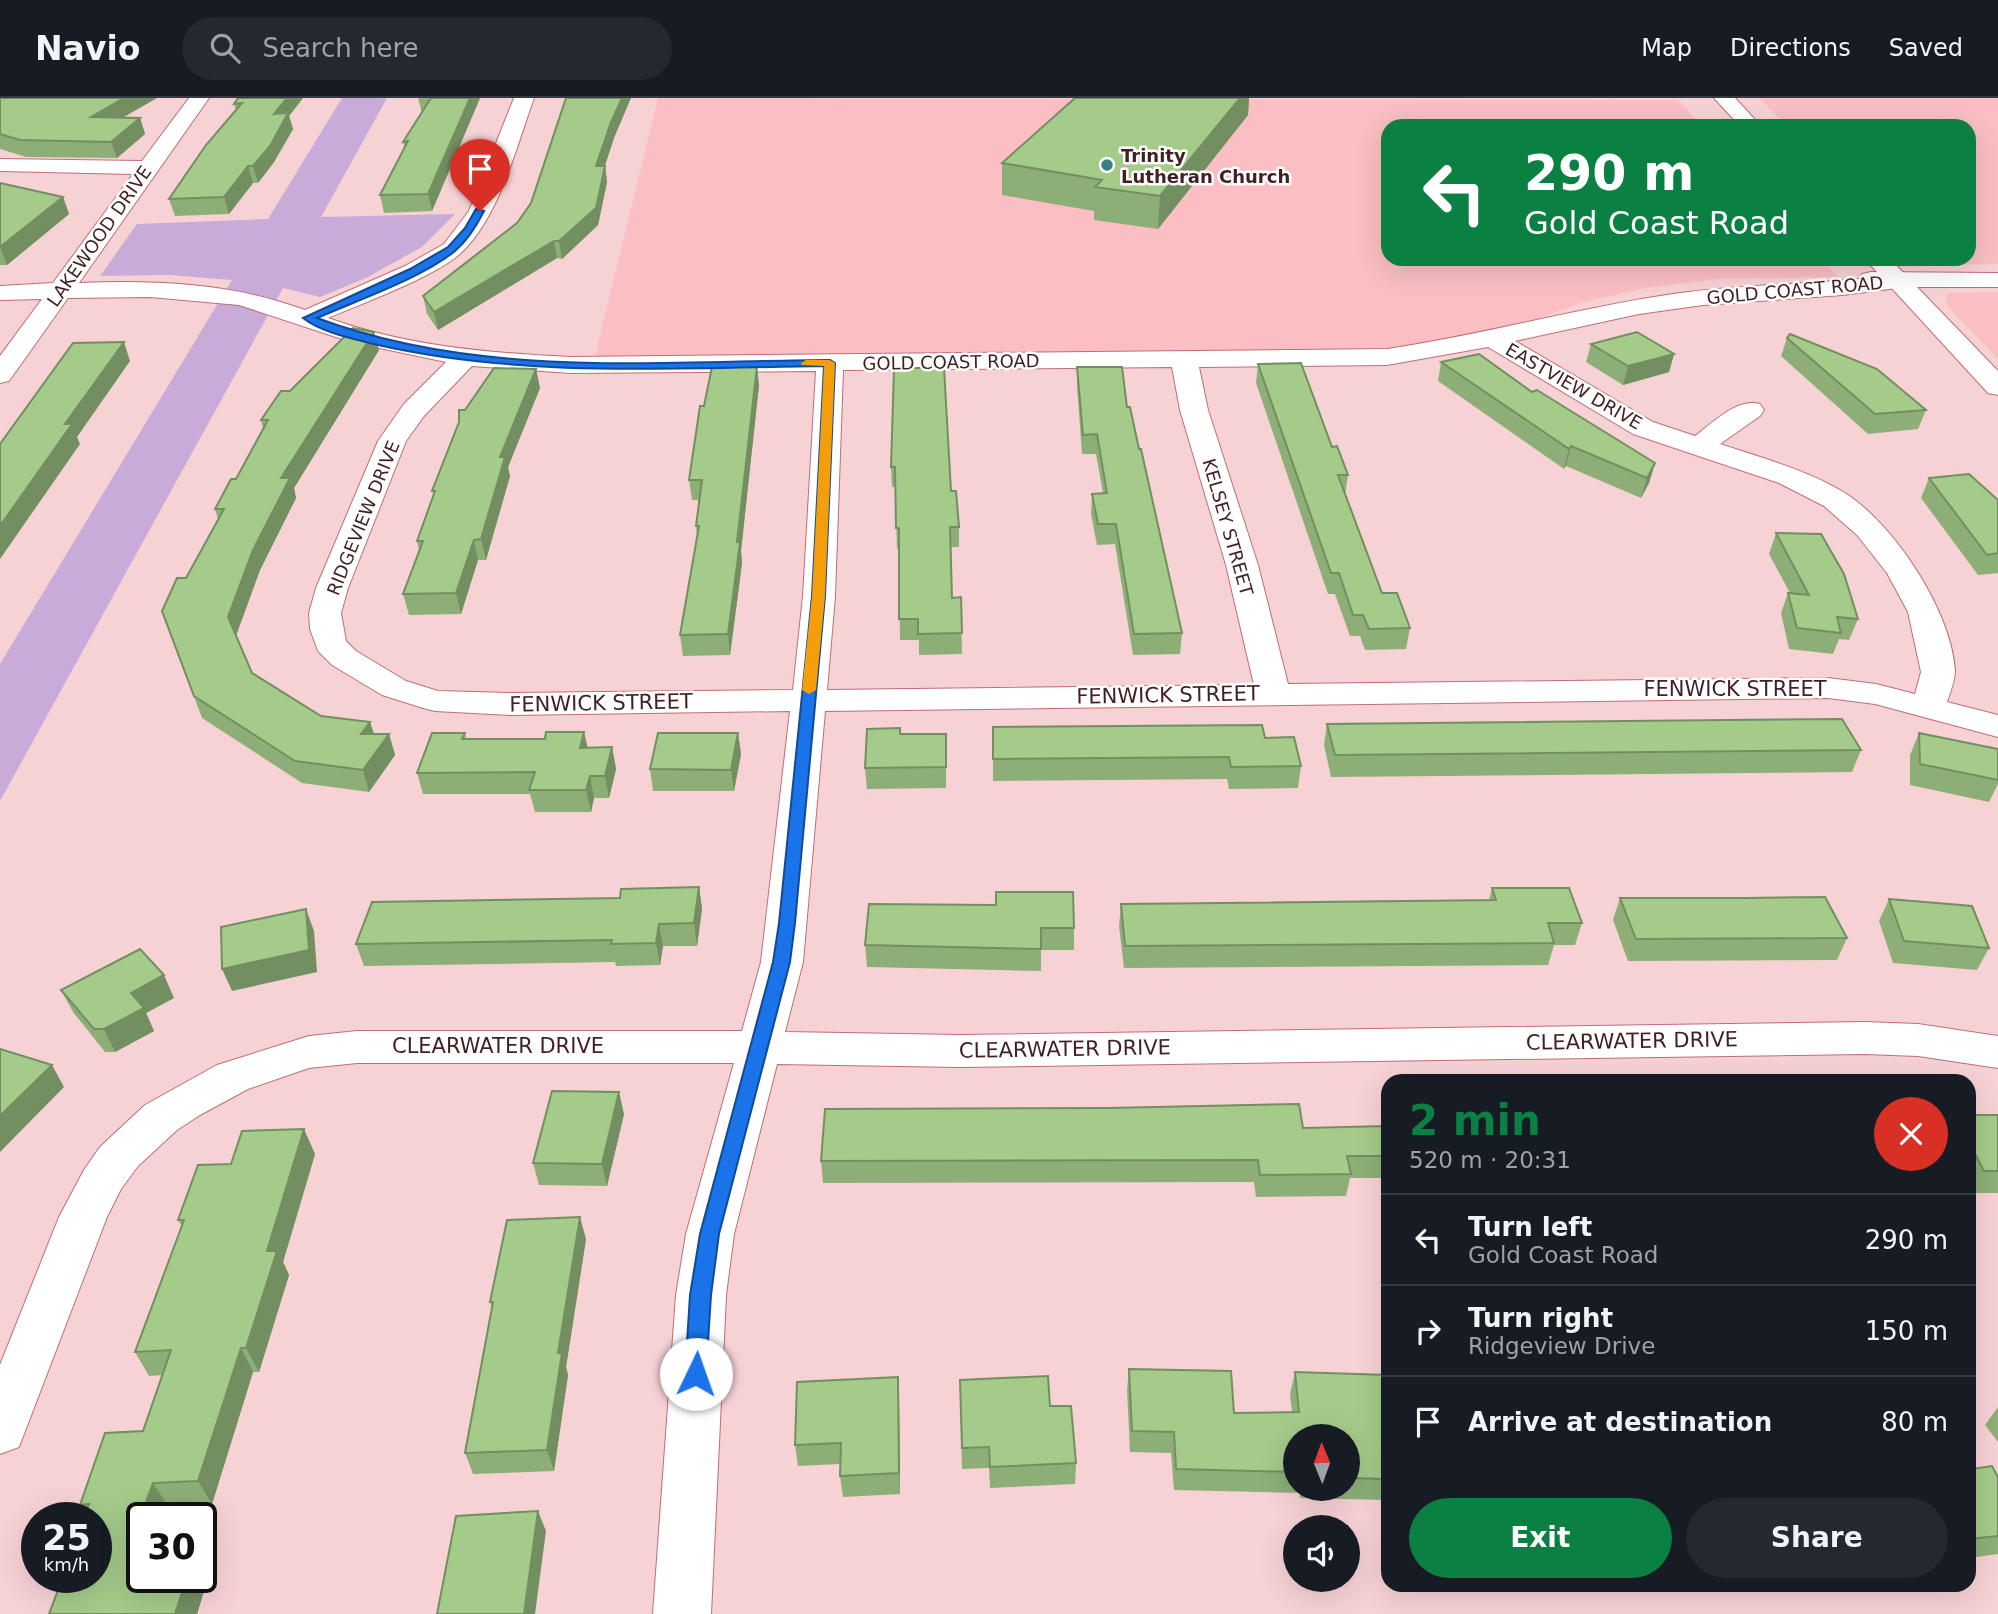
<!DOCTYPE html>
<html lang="en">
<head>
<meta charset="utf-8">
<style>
	body { margin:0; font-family:"DejaVu Sans",sans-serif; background:#242831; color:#f1f3f6; height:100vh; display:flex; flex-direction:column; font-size:26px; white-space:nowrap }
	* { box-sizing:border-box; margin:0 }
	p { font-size:23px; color:#9ea1a6 }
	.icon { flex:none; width:38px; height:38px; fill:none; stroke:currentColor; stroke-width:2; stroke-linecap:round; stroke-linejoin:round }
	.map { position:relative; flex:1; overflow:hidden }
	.side { position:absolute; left:1381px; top:976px; width:595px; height:518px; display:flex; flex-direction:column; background:#171b24; border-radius:21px; box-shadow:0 7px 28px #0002 }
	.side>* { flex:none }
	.banner { position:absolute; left:1381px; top:21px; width:595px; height:147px; border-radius:21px; box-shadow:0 7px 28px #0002; background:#0b8043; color:#fff; overflow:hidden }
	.needle { width:46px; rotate:359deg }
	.fabs { position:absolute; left:1283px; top:1326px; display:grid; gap:14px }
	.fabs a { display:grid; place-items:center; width:77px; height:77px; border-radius:50%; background:#171b24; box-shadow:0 7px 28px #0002; font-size:35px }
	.speed { position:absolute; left:21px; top:1404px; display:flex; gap:14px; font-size:35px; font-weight:700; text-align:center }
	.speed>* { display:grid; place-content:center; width:91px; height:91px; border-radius:50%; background:#171b24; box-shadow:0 7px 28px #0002; line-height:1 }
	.speed small { font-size:18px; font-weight:400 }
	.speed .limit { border:4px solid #111; border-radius:10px; background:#fff; color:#111 }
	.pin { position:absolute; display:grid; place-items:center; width:60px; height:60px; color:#fff; margin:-72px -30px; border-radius:50% 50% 50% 0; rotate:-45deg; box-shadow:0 0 7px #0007 }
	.pin .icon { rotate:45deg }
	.me { position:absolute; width:77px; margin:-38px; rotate:3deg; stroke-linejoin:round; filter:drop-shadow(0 0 5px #0008) }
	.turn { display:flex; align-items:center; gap:24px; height:147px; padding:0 28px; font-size:32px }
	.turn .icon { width:91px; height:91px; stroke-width:2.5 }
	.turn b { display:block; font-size:49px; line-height:60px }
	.round { display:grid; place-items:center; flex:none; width:74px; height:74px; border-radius:37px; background:#242831 }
	.summary { display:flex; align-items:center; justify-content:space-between; height:119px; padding:0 28px }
	h1 { font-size:42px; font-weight:700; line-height:52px; color:#0b8043 }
	.action { display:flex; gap:14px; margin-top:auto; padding:14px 28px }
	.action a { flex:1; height:80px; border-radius:42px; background:#0b8043; color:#fff; font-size:28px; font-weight:700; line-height:80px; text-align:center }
	.action a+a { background:#242831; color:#f1f3f6 }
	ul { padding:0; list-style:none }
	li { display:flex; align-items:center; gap:21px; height:91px; padding:0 28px; border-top:2px solid #363941 }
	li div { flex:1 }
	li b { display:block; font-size:26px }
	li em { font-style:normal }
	header { display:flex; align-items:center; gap:42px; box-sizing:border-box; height:98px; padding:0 35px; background:#171b24; border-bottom:2px solid #363941 }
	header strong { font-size:33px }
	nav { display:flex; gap:38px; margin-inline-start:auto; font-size:24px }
	.search { width:490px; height:63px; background:#242831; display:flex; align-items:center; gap:18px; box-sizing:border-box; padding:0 24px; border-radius:38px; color:#9ea1a6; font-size:26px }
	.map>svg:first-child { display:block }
	.built { fill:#fabec3 }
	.green { fill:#c9abda }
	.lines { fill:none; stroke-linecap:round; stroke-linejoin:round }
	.street-casing { stroke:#bf6d77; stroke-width:2 }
	.secondary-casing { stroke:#bf6d77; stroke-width:2 }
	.street { fill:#fff; fill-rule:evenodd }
	.secondary { fill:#fff; fill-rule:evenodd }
	.wall { fill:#8daf77; fill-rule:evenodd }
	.shaded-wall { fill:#738e61 }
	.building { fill:#a4cb8a; stroke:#738e61; stroke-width:2 }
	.route { fill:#1a73e8; stroke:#114b97; stroke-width:2 }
	.slow { fill:#f59e0b }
	.poi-dot { fill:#3a8280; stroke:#fefefe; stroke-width:2.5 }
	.labels { text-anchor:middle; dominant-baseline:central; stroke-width:5; stroke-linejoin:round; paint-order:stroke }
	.far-poi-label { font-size:18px; font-weight:bold; fill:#411f23; stroke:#fefefe; text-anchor:start }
	.far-street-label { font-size:18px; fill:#411f23; stroke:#fefefe }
	.street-label { font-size:21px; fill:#411f23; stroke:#fefefe }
</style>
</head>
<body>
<header>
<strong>Navio</strong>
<div class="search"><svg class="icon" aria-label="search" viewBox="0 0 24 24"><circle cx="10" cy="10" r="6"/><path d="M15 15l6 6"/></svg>Search here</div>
<nav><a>Map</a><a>Directions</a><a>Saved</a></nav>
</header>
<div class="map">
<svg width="1998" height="1516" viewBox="0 0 1998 1516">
	<rect width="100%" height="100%" fill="#f7d2d5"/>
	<g class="built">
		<polygon points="658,0 1678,2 1702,28 1388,28 1388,161 1822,161 1838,179 1716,181 1646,190 1583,204 1489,239 1426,254 593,267"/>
		<polygon points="1759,0 1998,0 1998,166 1926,167 1920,161 1969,161 1969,28 1787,28"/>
		<polygon points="1998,194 1998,261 1947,208 1946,200 1947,195"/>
	</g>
	<polygon class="green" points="342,0 387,0 321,119 455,116 422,149 366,180 320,199 283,190 0,703 0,566 232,182 169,177 100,178 137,126 268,121"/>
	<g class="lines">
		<defs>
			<path id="street" d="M189 0H209L79 185C156 182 232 185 305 212L405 168 444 146 469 113 514 0H534C516 49 500 117 462 154 437 178 363 205 328 220 406 248 488 255 570 259L1387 251C1484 237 1576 210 1673 196 1735 187 1797 187 1859 181L1862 176 1871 174 1998 175V189H1905L1842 197 1703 207 1639 216 1515 243 1653 324 1695 338C1713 325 1736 300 1760 306L1764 312 1760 318 1720 346C1762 360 1807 372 1845 395 1894 426 1952 514 1955 573 1955 582 1950 595 1947 604L1998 617V639L1875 606 1828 600 825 613 803 864 785 934 960 937 1865 924 1918 926 1998 938V970L1918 958 1865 956 960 969 777 966 734 1136 726 1197 711 1516H653L676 1197 686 1136 734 965H357L309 970 248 991 200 1017 177 1032 138 1068 121 1091 107 1119 19 1349 0 1356V1267L59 1119 84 1072 100 1049 145 1007 217 967 309 938 357 933H742L761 864 790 613 511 617 435 613 423 610 382 597 332 567 318 553 310 531 309 515 316 490 378 343 404 306 446 264 351 244 239 207 150 199 68 200 9 283 0 285V258L42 201 0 202V188L53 185 133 76 0 73V61L142 63ZM1488 249 1633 336 1779 385 1824 408 1857 437 1887 475 1908 514 1921 574 1915 596 1876 586 1828 580 1288 586 1258 467 1208 312 1199 269 1387 267ZM472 268 570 275 816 273 803 498 793 592 511 595 438 593 406 583 356 553 346 543 341 515 348 490 406 343 424 318ZM1172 269 1180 312 1226 467 1254 587 827 592 835 498 843 272Z"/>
			<g id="secondary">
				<polygon points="1714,0 1735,0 1761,28 1740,28"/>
				<polygon points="1865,161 1890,161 1998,273 1998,297 1988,295"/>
			</g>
		</defs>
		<use href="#street" class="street-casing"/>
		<use href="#secondary" class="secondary-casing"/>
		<use href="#street" class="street"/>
		<use href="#secondary" class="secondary"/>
	</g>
	<g class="wall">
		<polygon points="0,0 123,19 140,20 145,36 117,60 26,59 0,51"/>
		<polygon points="238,0 303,0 289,18 293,31 274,64 258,85 253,85 229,116 175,118 169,101 236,12 234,6"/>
		<polygon points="418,0 480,0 432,113 384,115 380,97 405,50 403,44 422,15"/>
		<polygon points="1075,0 1249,0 1248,17 1158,131 1094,122 1094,113 1002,97 1002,65"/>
		<polygon points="614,40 605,68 607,84 598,127 562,161 557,160 438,232 427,216 423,198 517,125"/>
		<polygon points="0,85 63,99 69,116 7,167 0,167"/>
		<polygon points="1787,240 1926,312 1918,331 1868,336 1781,258"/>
		<polygon points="1591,246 1674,256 1669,274 1623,287 1586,264"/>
		<polygon points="379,252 294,390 296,400 260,472 236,538 252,575 321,618 370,624 374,636 389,636 395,657 369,694 302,685 202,620 162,513 186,480 218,421 215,411 236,381 263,331 261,322 290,293"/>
		<polygon points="1441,264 1532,294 1655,365 1649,385 1641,400 1566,368 1564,371 1438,283"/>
		<polygon points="1258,266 1332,349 1348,377 1345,397 1382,495 1410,530 1406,551 1365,552 1360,538 1350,538 1335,496 1328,496 1256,285"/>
		<polygon points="1077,269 1127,309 1182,535 1180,556 1133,557 1115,446 1097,447 1091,416 1092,396 1103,395 1096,356 1082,356 1077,288"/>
		<polygon points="894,270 951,393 959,429 959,449 951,449 952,500 961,499 962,556 919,557 919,542 900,542 899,451 897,451 895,389 892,389 891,369"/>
		<polygon points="536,271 540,290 508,369 510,378 486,462 478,462 461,516 409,517 403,496 419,452 417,443 434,398 432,393 465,312"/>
		<polygon points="759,287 741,453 742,465 730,557 683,558 680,537 697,438 696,428 699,402 692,402 689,382 704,308"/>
		<polygon points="1929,380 1998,402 1998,475 1978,477 1921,400"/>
		<polygon points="1776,435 1858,521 1849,542 1839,541 1833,556 1789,551 1781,515 1788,495 1790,495 1769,456"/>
		<polygon points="1327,626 1861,652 1852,674 1331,679 1324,647"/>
		<polygon points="993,629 1265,640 1301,668 1298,690 1229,691 1227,681 993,683"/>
		<polygon points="465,635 466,641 587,649 612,649 616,671 609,700 594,700 591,714 535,714 530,696 423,696 417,675"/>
		<polygon points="738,635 741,656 734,693 653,693 650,671"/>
		<polygon points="1919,635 1998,651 1998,686 1989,704 1910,687 1910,657"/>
		<polygon points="900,636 946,636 946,690 867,691 865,670"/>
		<polygon points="699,789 702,811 697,848 663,848 660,867 616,868 615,864 364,868 356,846 620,800"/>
		<polygon points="1492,790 1582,825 1575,847 1554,847 1548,867 1124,870 1119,828 1121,806 1489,802"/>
		<polygon points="1620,800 1746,800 1847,840 1837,862 1628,863 1613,822"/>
		<polygon points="1889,801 1989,850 1977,872 1893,865 1879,823"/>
		<polygon points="869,806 1074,830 1074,852 1041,852 1041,873 867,869 865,847"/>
		<polygon points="61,892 174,900 146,915 154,933 115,954 105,954 73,914"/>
		<polygon points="1388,1015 1388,1080 1350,1080 1346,1098 1256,1099 1254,1084 823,1085 821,1063 1303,1030 1385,1028"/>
		<polygon points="624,1016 607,1088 539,1087 533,1065"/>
		<polygon points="1969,1017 1998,1017 1998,1095 1971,1095 1969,1091"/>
		<polygon points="315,1056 283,1164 289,1177 259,1274 253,1274 212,1406 168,1408 164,1419 142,1419 142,1479 201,1479 201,1454 211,1470 197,1516 49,1516 86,1415 80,1407 143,1333 163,1277 149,1278 135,1254 182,1128 178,1122 231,1066"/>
		<polygon points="586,1141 566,1269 568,1277 554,1373 473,1376 465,1355 492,1209 490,1204"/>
		<path d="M1129 1271 1234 1315 1292 1314 1290 1296 1295 1274 1388 1277V1402L1300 1400V1395L1174 1392 1171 1355 1130 1354 1127 1292ZM1295 1339H1348V1391H1295Z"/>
		<polygon points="960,1282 1050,1308 1076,1365 1075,1386 990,1390 989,1370 962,1371"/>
		<polygon points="899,1300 900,1396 843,1399 840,1378 840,1366 798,1368 795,1347"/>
		<polygon points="1998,1309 1998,1344 1985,1327"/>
		<polygon points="1969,1366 1972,1371 1998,1379 1998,1456 1969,1460"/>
	</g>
	<g class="shaded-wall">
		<polygon points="124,0 157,0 96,35 91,19"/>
		<polygon points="287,0 303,0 289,18 293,31 274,64 258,85 253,68 274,16"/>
		<polygon points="470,0 480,0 432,113 428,96"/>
		<polygon points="622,0 631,0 614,40 599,84 596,68 611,24"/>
		<polygon points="1240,0 1249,0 1248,17 1158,131 1160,98"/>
		<polygon points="140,20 145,36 117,60 111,44"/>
		<polygon points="248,68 253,85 229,116 224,99"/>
		<polygon points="605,68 607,84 598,127 562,161 559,143"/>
		<polygon points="63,99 69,116 7,167 0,149"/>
		<polygon points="554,143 557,160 438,232 434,214"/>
		<polygon points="374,234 379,252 294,390 296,400 260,472 235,540 228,519 281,380"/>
		<polygon points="124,244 130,263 77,339 80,346 0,461 0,428 65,326"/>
		<polygon points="1674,256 1669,274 1623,287 1628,268"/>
		<polygon points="757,268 759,287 741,453 742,465 730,557 728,536"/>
		<polygon points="536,271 540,290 508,369 510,378 486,462 481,441 500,359"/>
		<polygon points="1571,348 1566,368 1564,371 1569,351"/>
		<polygon points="1655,365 1649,385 1641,400 1647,380"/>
		<polygon points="474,442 478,462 461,516 456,495"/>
		<polygon points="370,624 377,646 361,636"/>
		<polygon points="584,634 589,655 580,650"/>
		<polygon points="738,635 741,656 734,693 731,672"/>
		<polygon points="389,636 395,657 369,694 363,672"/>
		<polygon points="612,649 616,671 609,700 605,678"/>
		<polygon points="590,678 594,700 591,714 586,692"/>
		<polygon points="699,789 702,811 697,848 694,825"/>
		<polygon points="306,811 314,833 317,874 232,893 222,871"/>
		<polygon points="659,826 663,848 660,867 656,845"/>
		<polygon points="164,877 174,900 146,915 154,933 115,954 104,931 131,895"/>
		<polygon points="52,967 64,989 0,1054 0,1018"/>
		<polygon points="619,994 624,1016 607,1088 602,1066"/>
		<polygon points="304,1031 315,1056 283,1164 289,1177 259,1274 246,1250 267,1153"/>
		<polygon points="580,1119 586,1141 566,1269 568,1277 554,1373 547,1352 558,1255"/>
		<polygon points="241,1250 253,1274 212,1406 198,1383"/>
		<polygon points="898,1279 899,1300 900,1396 899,1375"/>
		<polygon points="153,1385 168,1408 164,1419 142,1419 142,1468 129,1450"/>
		<polygon points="538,1413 546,1433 535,1516 524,1516"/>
		<polygon points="201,1454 211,1470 197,1516 175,1516 187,1479 201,1479"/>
	</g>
	<g class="building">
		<polygon points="0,0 124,0 91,19 140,20 111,44 20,42 0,36"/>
		<polygon points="238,0 287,0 274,16 288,15 270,48 253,68 248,68 224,99 169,101 206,47 242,5 234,6"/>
		<polygon points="431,0 470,0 428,96 380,97 408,43 403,44"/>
		<polygon points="566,0 622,0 611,24 596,68 605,68 596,110 559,143 554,143 434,214 423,198 517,125 531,105"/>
		<polygon points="1075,0 1240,0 1160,98 1095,89 1102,82 1002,65"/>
		<polygon points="0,85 63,99 0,149"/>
		<polygon points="353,230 374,234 281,380 290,380 253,452 228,519 252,575 321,618 370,624 361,636 389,636 363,672 295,663 194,598 162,513 177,480 186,480 224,411 215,411 231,381 236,381 268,322 261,322 281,293 290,293"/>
		<polygon points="1637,234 1674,256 1628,268 1591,246"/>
		<polygon points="1790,236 1877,271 1926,312 1875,316 1787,240"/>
		<polygon points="124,244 65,326 72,326 0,428 0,346 73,245"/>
		<polygon points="1479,256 1532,294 1537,292 1655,365 1647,380 1571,348 1569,351 1441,264"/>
		<polygon points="1301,265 1332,349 1337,348 1348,377 1338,377 1382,495 1397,495 1410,530 1369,531 1363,517 1353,517 1339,475 1331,475 1258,266"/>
		<polygon points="757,268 737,444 740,444 728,536 680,537 699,428 696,428 702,382 689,382 700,308 704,308 712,269"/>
		<polygon points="1077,269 1122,269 1127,309 1130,309 1139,351 1141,351 1182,535 1134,536 1116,426 1098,426 1092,396 1107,395 1097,336 1083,337"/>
		<polygon points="494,270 536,271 500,359 505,359 481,441 474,442 456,495 403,496 423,443 417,443 435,393 432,393 459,324 459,312 465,312"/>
		<polygon points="894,270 944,270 951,393 956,393 959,429 950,429 952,500 961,499 962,535 918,536 918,521 899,521 899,430 896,430 895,369 891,369"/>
		<polygon points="1969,376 1998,402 1998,455 1987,457 1929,380"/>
		<polygon points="1776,435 1821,436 1844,476 1858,521 1837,519 1841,535 1797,530 1788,495 1809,497"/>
		<polygon points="1842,621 1861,652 1335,657 1327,626"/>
		<polygon points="1262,627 1265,640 1294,639 1301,668 1231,669 1229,659 993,661 993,629"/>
		<polygon points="900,630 900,636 946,636 946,669 865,670 867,631"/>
		<polygon points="546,634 584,634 580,650 612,649 605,678 590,678 586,692 529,692 535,674 417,675 432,635 465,635 462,641 545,641"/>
		<polygon points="658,635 738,635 731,672 650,671"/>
		<polygon points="1919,635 1998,651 1998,682 1920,666"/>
		<polygon points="699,789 694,825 659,826 656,845 611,846 612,842 356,846 372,804 620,800 621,791"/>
		<polygon points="1492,790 1569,790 1582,825 1548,825 1554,845 1125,848 1121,806 1496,802"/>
		<polygon points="996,794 1073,794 1074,830 1041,830 1041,851 865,847 869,806 996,807"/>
		<polygon points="1825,799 1847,840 1636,841 1620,800 1746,800"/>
		<polygon points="1889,801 1972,808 1989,850 1904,843"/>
		<polygon points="306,811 309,852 222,871 221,829"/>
		<polygon points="140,851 164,877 131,895 144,910 104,931 94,931 61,892"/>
		<polygon points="0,951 52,967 0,1018"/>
		<polygon points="552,993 619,994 602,1066 533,1065"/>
		<polygon points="1299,1006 1303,1030 1388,1028 1388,1058 1347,1058 1351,1076 1260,1077 1258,1062 821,1063 825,1011 1108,1010"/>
		<polygon points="1969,1017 1998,1017 1998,1073 1984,1073 1972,1050 1969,1050"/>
		<polygon points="304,1031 267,1153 277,1153 246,1250 241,1250 198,1383 153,1385 129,1450 142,1449 142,1479 187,1479 175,1516 49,1516 63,1479 96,1479 96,1419 84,1419 89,1406 80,1407 105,1335 143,1333 171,1252 135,1254 184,1122 178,1122 198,1067 231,1066 242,1033"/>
		<polygon points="580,1119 558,1255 562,1255 547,1352 465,1355 493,1204 490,1204 507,1122"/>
		<polygon points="1129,1271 1231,1273 1234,1315 1299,1314 1295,1274 1388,1277 1388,1381 1348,1380 1348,1339 1295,1339 1295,1374 1176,1371 1174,1334 1132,1333"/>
		<polygon points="1048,1278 1050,1308 1071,1308 1076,1365 990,1369 989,1349 962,1350 960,1282"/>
		<polygon points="898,1279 899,1375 840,1378 841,1345 795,1347 797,1284"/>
		<polygon points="1969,1366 1972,1371 1992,1368 1998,1379 1998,1438 1969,1441"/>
		<polygon points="538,1413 524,1516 437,1516 456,1418"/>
	</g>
	<path class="route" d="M476 111 484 113C477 127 468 142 455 153 422 180 358 202 317 220 480 281 660 263 830 262L835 265 825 498 795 825 790 864 719 1136 711 1197 706 1276 703 1283 696 1286 688 1283 685 1276 690 1197 700 1136 773 864 779 825 812 498 824 268C676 270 524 280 378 247 355 241 322 235 303 220L410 171 448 149 465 130Z"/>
	<polygon class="slow" points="806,262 830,262 835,265 825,498 816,592 809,596 802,592 812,498 824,268 802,267 801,265"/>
	<circle class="poi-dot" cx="1107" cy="67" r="7"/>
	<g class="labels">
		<g class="far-poi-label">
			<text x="1121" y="57">Trinity<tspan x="1121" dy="21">Lutheran Church</tspan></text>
		</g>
		<g class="far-street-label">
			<text transform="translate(99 138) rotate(-55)">LAKEWOOD DRIVE</text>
			<text transform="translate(1795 192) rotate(-5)">GOLD COAST ROAD</text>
			<text transform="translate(951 264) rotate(-1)">GOLD COAST ROAD</text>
			<text transform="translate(1574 288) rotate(30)">EASTVIEW DRIVE</text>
			<text transform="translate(363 420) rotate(-68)">RIDGEVIEW DRIVE</text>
			<text transform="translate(1228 429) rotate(74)">KELSEY STREET</text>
		</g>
		<g class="street-label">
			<text x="1735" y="591">FENWICK STREET</text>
			<text transform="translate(1168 597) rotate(-1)">FENWICK STREET</text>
			<text transform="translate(601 605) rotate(-1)">FENWICK STREET</text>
			<text transform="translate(1632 943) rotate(-1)">CLEARWATER DRIVE</text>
			<text x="498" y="948">CLEARWATER DRIVE</text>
			<text transform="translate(1065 951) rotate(-1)">CLEARWATER DRIVE</text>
		</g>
	</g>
</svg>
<div class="fabs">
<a><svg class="needle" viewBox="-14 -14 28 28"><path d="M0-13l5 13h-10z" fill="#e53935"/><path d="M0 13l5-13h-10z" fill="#9ea1a6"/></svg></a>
<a><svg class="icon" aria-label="sound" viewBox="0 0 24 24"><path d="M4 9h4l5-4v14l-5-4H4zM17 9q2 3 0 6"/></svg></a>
</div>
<div class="speed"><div>25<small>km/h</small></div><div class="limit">30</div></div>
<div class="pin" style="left:480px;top:113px;background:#d93025"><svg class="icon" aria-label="arrive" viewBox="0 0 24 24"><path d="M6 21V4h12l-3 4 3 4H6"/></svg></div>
<svg class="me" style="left:696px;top:1276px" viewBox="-20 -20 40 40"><circle r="19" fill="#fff"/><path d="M0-13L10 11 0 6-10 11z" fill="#1a73e8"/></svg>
<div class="banner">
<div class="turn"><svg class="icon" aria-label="left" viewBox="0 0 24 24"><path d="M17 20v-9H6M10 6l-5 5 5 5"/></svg><div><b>290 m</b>Gold Coast Road</div></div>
</div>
<section class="side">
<div class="summary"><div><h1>2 min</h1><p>520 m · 20:31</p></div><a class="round" style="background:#d93025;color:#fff"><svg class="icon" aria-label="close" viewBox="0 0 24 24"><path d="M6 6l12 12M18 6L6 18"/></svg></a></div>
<ul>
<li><svg class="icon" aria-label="left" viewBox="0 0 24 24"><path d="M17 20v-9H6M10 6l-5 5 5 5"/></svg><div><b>Turn left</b><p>Gold Coast Road</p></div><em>290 m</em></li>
<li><svg class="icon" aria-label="right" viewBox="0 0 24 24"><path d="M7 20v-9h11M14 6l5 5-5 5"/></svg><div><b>Turn right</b><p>Ridgeview Drive</p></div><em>150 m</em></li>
<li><svg class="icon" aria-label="arrive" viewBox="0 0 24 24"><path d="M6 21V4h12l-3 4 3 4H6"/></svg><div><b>Arrive at destination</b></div><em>80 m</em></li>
</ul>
<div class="action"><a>Exit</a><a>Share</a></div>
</section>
</div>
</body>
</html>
